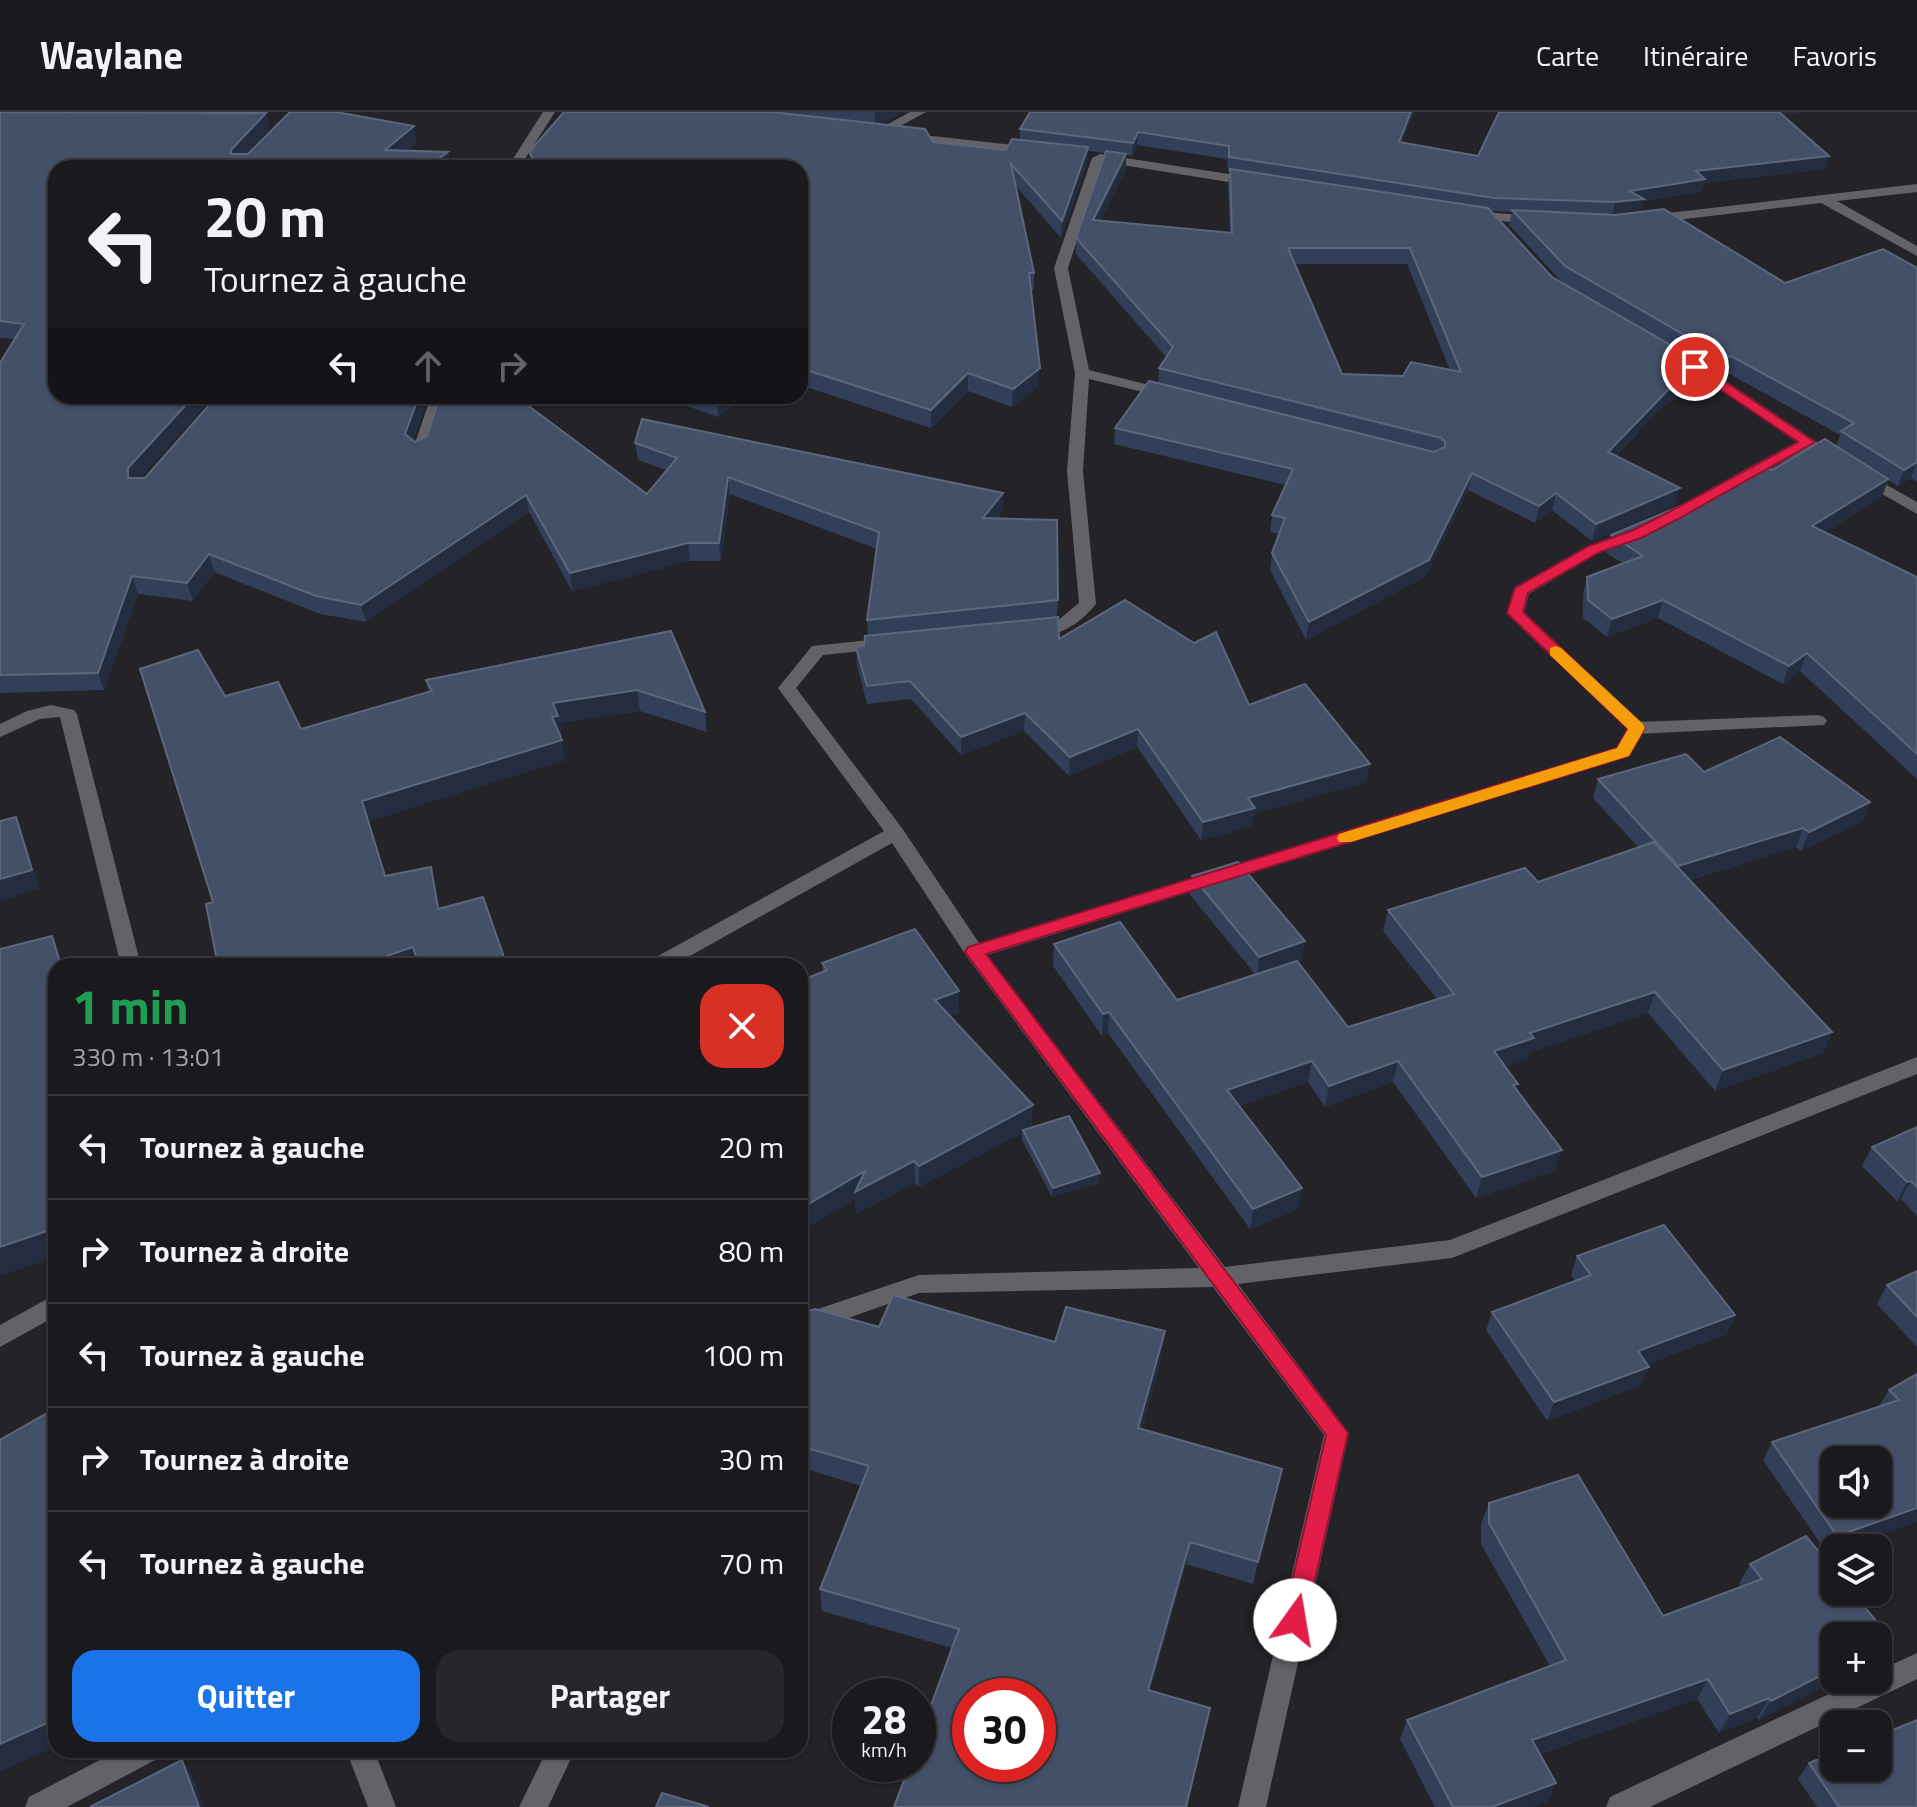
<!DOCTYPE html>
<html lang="fr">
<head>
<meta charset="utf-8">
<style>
	body { margin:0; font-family:"Titillium Web",sans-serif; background:#27272b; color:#f1f3f6; height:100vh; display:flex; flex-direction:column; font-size:30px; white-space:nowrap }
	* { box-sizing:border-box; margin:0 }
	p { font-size:26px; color:#9fa1a4 }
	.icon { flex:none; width:44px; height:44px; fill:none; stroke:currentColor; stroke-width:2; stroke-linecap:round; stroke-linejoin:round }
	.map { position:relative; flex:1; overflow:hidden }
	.drawer { position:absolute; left:48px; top:846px; width:760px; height:800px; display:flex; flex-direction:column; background:#1a1a1e; border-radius:24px; box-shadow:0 2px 6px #0004,0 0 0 2px #38383c }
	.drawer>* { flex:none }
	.guide { position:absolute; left:48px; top:48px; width:760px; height:244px; border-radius:24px; box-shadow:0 2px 6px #0004,0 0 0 2px #38383c; background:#1a1a1e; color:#f1f3f6; overflow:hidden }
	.tools { position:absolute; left:1820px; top:1334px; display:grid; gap:16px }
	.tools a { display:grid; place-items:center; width:72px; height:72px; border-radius:16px; background:#1a1a1e; box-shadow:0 2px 6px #0004,0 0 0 2px #38383c; font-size:40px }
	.speed { position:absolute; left:832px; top:1566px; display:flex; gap:16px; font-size:40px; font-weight:700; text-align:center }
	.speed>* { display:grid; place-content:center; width:104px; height:104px; border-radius:50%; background:#1a1a1e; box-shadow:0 2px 6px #0004,0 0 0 2px #38383c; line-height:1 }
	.speed small { font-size:20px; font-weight:400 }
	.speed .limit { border:12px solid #d22; background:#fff; color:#111 }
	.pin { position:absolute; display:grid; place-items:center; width:68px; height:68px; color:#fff; margin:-34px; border:4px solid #fff; border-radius:50%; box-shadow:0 2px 8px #0007 }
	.me { position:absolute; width:88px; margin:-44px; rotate:13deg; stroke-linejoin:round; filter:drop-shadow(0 0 6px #0008) }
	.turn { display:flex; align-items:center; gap:28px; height:168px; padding:0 24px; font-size:36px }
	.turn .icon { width:104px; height:104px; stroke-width:2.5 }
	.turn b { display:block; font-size:56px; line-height:68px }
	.lanes { display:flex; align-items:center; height:76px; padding:0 24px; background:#0003; justify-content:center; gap:40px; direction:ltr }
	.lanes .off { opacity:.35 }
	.round { display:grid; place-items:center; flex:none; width:84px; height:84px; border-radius:24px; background:#27272b }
	.summary { display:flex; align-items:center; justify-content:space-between; height:136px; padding:0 24px }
	h1 { font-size:48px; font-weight:700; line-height:60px; color:#1e9e55 }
	.action { display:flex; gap:16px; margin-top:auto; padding:16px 24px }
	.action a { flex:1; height:92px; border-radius:24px; background:#1a73e8; color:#fff; font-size:32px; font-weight:700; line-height:92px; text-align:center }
	.action a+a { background:#27272b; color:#f1f3f6 }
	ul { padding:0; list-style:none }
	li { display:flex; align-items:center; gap:24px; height:104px; padding:0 24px; border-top:2px solid #38383c }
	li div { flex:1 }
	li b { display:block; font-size:30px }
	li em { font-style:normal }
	header { display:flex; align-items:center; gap:48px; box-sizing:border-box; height:112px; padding:0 40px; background:#1a1a1e; border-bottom:2px solid #38383c }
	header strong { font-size:38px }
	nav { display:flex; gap:44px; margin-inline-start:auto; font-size:28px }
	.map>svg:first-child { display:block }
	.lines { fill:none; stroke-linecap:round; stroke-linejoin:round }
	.lane { fill:#626267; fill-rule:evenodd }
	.street { fill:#626267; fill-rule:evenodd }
	.wall { fill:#313f59; fill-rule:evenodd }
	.shaded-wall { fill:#242d3f }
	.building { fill:#445068; stroke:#5c677b; stroke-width:2; fill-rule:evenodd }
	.route { fill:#e11d48; stroke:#92132f; stroke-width:2 }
	.slow { fill:#f59e0b }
</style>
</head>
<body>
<header>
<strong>Waylane</strong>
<nav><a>Carte</a><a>Itinéraire</a><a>Favoris</a></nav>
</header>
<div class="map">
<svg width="1917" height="1695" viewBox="0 0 1917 1695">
	<rect width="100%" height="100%" fill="#232328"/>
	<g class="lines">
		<polygon class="lane" points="1818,603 1824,605 1827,609 1824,613 1637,622 1628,616 1637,610"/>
		<g class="street">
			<polygon points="543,0 555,0 519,56 507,56"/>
			<polygon points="910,0 926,0 880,25 870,22"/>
			<polygon points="905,21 1032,35 1038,39 1032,43 901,28 899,25"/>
			<path d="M1100 42 1254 66 1260 70 1254 74 1103 50 1068 156 1089 258 1173 279 1175 282 1168 286 1089 267 1083 359 1096 492C1079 513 1056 528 1028 522L1026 518 1028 514 1056 510 1079 491 1067 359 1075 261 1054 156 1092 46Z"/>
			<polygon points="1917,72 1917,80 1837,89 1917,134 1917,144 1821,91 1651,111 1644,107 1651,103"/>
			<polygon points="1471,99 1535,104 1542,108 1535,112 1466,106 1466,100"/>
			<polygon points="1685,244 1690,245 1823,334 1815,339 1808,336 1747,369 1735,369 1735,363 1798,329 1680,251 1680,245"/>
			<polygon points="431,284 445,284 428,340 420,345 412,340"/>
			<polygon points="1862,359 1917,390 1917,402 1856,367 1854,364"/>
			<polygon points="1635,418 1641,420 1641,426 1600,440 1529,482 1524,500 1643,612 1646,616 1629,644 987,843 1225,1155 1450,1128 1917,945 1917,962 1452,1146 1238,1172 1349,1321 1266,1695 1238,1695 1324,1323 1213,1175 919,1181 800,1223 800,1203 919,1163 1199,1156 967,845 892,731 672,854 646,854 649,849 884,719 778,576 812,534 890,526 899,531 890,536 823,543 796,576 902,716 979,831 1616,636 1627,617 1507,501 1515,475 1588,434"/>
			<polygon points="51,593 74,598 77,602 141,854 121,854 60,605 40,607 0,625 0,612 27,599"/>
			<polygon points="56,1182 56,1204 0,1235 0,1213"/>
			<polygon points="1917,1541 1917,1567 1650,1695 1606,1695 1610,1685 1859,1568 1878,1568 1878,1559"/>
			<polygon points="119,1638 161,1638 157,1647 67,1695 25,1695 29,1685"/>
			<polygon points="346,1638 374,1638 396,1695 368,1695"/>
			<polygon points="547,1638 575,1638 548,1695 519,1695"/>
		</g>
	</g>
	<g class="wall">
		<polygon points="0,0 266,1 270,16 246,42 417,30 406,39 448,40 451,56 56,56 56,284 214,284 140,366 145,366 428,284 413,329 415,330 647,382 666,358 638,348 635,331 1003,398 997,406 1058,488 1057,505 1059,527 1249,593 1370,652 1366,670 1254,702 1252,714 1201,728 1137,635 1069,664 1024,619 961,643 911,587 867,592 857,553 856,535 864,534 868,524 867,508 877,437 730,382 721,449 690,449 572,479 529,400 366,510 320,502 214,460 193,489 138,482 104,578 0,581 0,251 15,227 0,226"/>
		<path d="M564 0H903L879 12 933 30 1006 38 1020 28V17L1030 0 1402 31 1478 44 1782 3 1825 57 1704 71 1701 80 1644 89 1641 100 1785 171 1917 156V370L1911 366 1898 374 1888 368 1882 385 1825 420 1917 465V667L1800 559 1783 572 1658 506 1607 525 1583 506V483L1587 465 1623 451 1606 441 1611 423 1772 358 1836 334 1840 323 1726 260 1721 263 1709 255 1704 272 1665 292 1616 344 1675 393 1592 429 1552 398 1535 411 1468 378 1425 465 1306 528 1270 458 1272 441 1279 422 1270 420 1272 403 1286 373 1114 332 1115 316 1158 271 1159 256 1166 245 1076 142V126L1105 41 1088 39 1087 52 1061 126 1016 74 1034 161V178H1031L1039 274 1012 295 968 279 931 316 800 273V56H532L529 40ZM1137 33 1227 47 1228 59H1230L1228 73 1230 121 1100 109 1126 57V43L1132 44ZM1491 99 1512 100 1509 113 1562 170 1552 165ZM1295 152H1407L1450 258 1403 264 1342 262Z"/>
		<polygon points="609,284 638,284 631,290"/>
		<polygon points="658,284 745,284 718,305"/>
		<polygon points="671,519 705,600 707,620 640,599 560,611 562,624 560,624 565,648 368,709 385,764 431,755 440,797 507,854 213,790 225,584 301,617 429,580 426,568"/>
		<polygon points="1704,660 1870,690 1862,710 1801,739 1796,735 1690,768 1832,920 1823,941 1715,979 1648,901 1530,940 1528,947 1506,954 1555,1059 1476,1086 1393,970 1325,995 1308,970 1239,994 1298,1097 1250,1117 1108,921 1102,924 1053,854 1054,832 1177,888 1255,862 1190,783 1192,764 1302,848 1298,850 1348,915 1437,887 1383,819 1388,798 1538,770 1638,735 1593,686 1598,667"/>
		<polygon points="822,851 959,901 951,904 1032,1015 1099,1071 1052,1085 1022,1028 1022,1021 919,1075 915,1071 856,1102 855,1087 800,1120 800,869 823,860"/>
		<polygon points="1917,1015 1917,1104 1901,1087 1897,1089 1862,1054 1872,1035"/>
		<polygon points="1577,1144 1735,1203 1727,1222 1647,1252 1641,1273 1547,1309 1486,1218 1492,1200 1575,1169 1571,1163"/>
		<polygon points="1917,1159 1917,1235 1877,1192 1887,1173"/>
		<polygon points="800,1201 879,1215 1055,1230 1162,1242 1142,1317 1282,1357 1253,1472 1186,1452 1150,1579 1210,1596 1187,1695 894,1695 952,1536 822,1499 820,1477 861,1374 800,1355"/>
		<polygon points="1917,1262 1917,1410 1842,1436 1834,1436 1827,1441 1763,1348 1772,1330 1879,1294 1889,1278"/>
		<polygon points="1489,1391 1663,1504 1741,1475 1739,1472 1750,1452 1852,1480 1759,1608 1757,1606 1719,1621 1697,1587 1540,1642 1556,1671 1547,1689 1532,1695 1435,1695 1400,1627 1407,1608 1550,1554 1481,1432 1481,1412"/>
		<polygon points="1809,1651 1917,1695 1817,1695 1798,1667"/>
	</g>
	<g class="shaded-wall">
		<polygon points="875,0 903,0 875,14"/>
		<polygon points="1411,0 1414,0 1397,44 1399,30"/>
		<polygon points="1768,0 1802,0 1766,6"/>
		<polygon points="266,1 270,16 235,54 231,38"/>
		<polygon points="414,14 417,30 388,54 385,38"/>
		<polygon points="1138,20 1137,33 1132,44 1133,31"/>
		<polygon points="1088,35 1087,52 1061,126 1062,109"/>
		<polygon points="448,40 451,56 425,56"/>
		<polygon points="1126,42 1126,57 1092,124 1093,108"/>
		<polygon points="1829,44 1825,57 1704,71 1701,80 1644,89 1641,101 1612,104 1615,90 1630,79 1696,59"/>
		<polygon points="1731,244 1726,260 1721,263 1726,247"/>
		<polygon points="1709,255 1704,272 1665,292 1603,357 1608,340 1670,276"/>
		<polygon points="1040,256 1039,274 1012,295 1013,277"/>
		<polygon points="968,261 968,279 931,316 931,298"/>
		<polygon points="194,284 214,284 134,373 128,366 128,356"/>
		<polygon points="419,284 428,284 409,339 405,322"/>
		<polygon points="630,284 638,284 631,290"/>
		<polygon points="721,284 745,284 718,305 717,287"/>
		<polygon points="1917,350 1911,366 1898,374 1904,358"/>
		<polygon points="1472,361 1468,378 1425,465 1306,528 1309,510"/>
		<polygon points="728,365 730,382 721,449 719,431"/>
		<polygon points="1888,367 1882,385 1806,432 1812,414"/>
		<polygon points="1680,376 1675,393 1592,429 1596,412"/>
		<polygon points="1003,381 1003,398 983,423 983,406"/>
		<polygon points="1556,381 1552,398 1535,411 1539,394"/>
		<polygon points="526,383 529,400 366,510 361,493"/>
		<polygon points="688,431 690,449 572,479 570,461"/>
		<polygon points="209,442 214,460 193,489 187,471"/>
		<polygon points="132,464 138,482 104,578 98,561"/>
		<polygon points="1663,488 1658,506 1607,525 1612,507"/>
		<polygon points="1807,541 1800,559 1783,572 1789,554"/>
		<polygon points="637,578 640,599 560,611 562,624 555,626 552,605 553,591"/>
		<polygon points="1025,601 1024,619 961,643 961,625"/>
		<polygon points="1138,617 1137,635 1069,664 1070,645"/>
		<polygon points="562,628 565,648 368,710 362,689"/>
		<polygon points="1370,652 1366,670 1254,702 1252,714 1201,728 1203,710 1248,686"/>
		<polygon points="1870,690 1862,710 1801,739 1809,720"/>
		<polygon points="16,705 24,724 40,777 0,789 0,767"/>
		<polygon points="1803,716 1796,735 1672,773 1678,754"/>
		<polygon points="52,824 63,849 64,854 61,854"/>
		<polygon points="1305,829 1302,848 1257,865 1259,845"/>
		<polygon points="413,835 418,854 357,854"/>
		<polygon points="959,879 959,901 936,910 935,888"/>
		<polygon points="1655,880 1648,901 1530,940 1528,947 1488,960 1494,939 1530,921"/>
		<polygon points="1109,900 1108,921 1102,924 1103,902"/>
		<polygon points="1832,920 1823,941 1715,979 1723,958"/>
		<polygon points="1312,949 1308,970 1224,999 1227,978"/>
		<polygon points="1398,949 1393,970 1325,995 1329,974"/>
		<polygon points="1033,993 1032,1015 1023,1018 1022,1021 919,1075 919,1054"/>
		<polygon points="1562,1038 1555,1059 1476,1086 1482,1065"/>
		<polygon points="914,1049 915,1071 856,1102 855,1087 800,1120 800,1097 865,1059"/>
		<polygon points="1100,1061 1099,1071 1052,1085 1053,1076"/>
		<polygon points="1911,1069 1901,1087 1897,1089 1907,1070"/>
		<polygon points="1302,1076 1298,1097 1250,1117 1253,1097"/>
		<polygon points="56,1116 56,1145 0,1164 0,1135"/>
		<polygon points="1735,1203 1727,1222 1630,1258 1638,1239"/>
		<polygon points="1165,1219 1162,1242 1136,1339 1138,1316"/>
		<polygon points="1649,1255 1641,1273 1547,1309 1554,1290"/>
		<polygon points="1282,1357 1277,1379 1253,1472 1258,1450"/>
		<polygon points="1917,1396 1917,1410 1842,1436 1834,1436 1834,1439 1827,1441 1837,1424"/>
		<polygon points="1190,1430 1186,1452 1145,1599 1148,1578"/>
		<polygon points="1892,1528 1878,1548 1878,1535"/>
		<polygon points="1834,1557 1834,1568 1839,1568 1759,1608 1771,1589"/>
		<polygon points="1708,1567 1697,1587 1524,1647 1532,1628"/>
		<polygon points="1769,1586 1757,1606 1719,1621 1730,1602"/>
		<polygon points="1210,1596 1187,1695 1186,1695"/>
		<polygon points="56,1607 56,1634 0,1660 0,1632"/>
		<polygon points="182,1648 194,1667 204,1695 199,1695"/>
		<polygon points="1556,1671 1547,1689 1532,1695 1492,1695"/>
	</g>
	<g class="building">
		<polygon points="0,0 266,1 231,38 231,42 248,42 290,0 336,0 414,14 385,38 448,40 425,56 56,56 56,284 194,284 128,356 128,366 145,366 217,284 419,284 405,322 415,330 427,324 440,284 515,284 647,382 677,346 635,331 642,307 1003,381 983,406 1057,408 1058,488 867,508 879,420 728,365 719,431 688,431 570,461 526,383 361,493 316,484 209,442 187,471 132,464 98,561 0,563 0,251 24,212 0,209"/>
		<polygon points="564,0 771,0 925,17 933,30 1006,38 1012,27 1088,35 1062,109 1011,52 1034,161 1029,161 1040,256 1013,277 968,261 931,298 800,256 800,56 538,56 529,40"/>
		<polygon points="1030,0 1411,0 1399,30 1478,44 1499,0 1779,0 1829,44 1696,59 1705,67 1630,79 1644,87 1615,90 1494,86 1229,45 1229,34 1138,20 1133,31 1020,17"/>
		<path d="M1106 39 1126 42 1093 108 1232 121 1230 57 1488 96 1552 165 1709 255 1670 276 1608 340 1680 376 1596 412 1556 381 1539 394 1472 361 1429 448 1309 510 1272 441 1285 406 1272 403 1293 357 1115 316 1149 269 1434 340 1445 335V330L1441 326 1159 256 1173 235 1076 126ZM1288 136H1410L1461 260 1411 250 1403 264 1342 262Z"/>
		<polygon points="1664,97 1785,171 1883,137 1917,156 1917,350 1904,358 1841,319 1854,311 1731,244 1726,247 1565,154 1512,98 1615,103"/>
		<polygon points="708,284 721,284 717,287"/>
		<polygon points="1825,327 1888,367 1812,414 1917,465 1917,642 1807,541 1789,554 1663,488 1612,507 1588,488 1587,465 1643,444 1611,423 1685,392 1760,351 1772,358"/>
		<polygon points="1125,488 1194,531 1216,520 1249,593 1305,572 1370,652 1248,686 1255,696 1203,710 1138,617 1070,645 1025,601 961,625 910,569 867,574 856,535 864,534 865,524 1058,505 1059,527"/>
		<polygon points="671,519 705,600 637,578 553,591 558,604 552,605 562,628 362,689 385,764 431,755 438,797 483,785 507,854 419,854 413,835 357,854 218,854 206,792 213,790 140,557 198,538 225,584 278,570 301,617 432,579 426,568"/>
		<polygon points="1780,625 1870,690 1809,720 1803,716 1678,754 1598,667 1686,642 1704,660"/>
		<polygon points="16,705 32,758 0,767 0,709"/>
		<polygon points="1654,730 1832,920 1723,958 1655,880 1530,921 1534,926 1494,939 1518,972 1513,973 1562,1038 1482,1065 1398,949 1329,974 1312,949 1227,978 1302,1076 1253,1097 1109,900 1103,902 1054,832 1120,810 1177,888 1297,849 1348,915 1454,882 1388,798 1525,756 1538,770"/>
		<polygon points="1238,750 1305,829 1259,845 1192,764"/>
		<polygon points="915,817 959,879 935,888 1033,993 919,1054 914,1049 855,1080 865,1059 800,1097 800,869 827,858 822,851"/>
		<polygon points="52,824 61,854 56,854 56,1116 0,1135 0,837"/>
		<polygon points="1069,1004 1100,1061 1053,1076 1023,1018"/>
		<polygon points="1917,1015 1917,1075 1911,1069 1907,1070 1872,1035"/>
		<polygon points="1664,1113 1735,1203 1638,1239 1649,1255 1554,1290 1492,1200 1591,1163 1577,1144"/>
		<polygon points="1917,1159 1917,1205 1887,1173"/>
		<path d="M893 1183 1055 1230 1066 1195 1165 1219 1138 1316 1282 1357 1258 1450 1190 1430 1148 1578 1210 1596 1186 1695H894L910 1652H918V1629L959 1517 820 1477 869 1354 800 1334V1201L815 1197 879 1215ZM970 1584H1038V1652H970Z"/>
		<path d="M1917 1262V1396L1837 1424 1772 1330 1899 1288 1889 1278ZM1834 1348H1878V1392H1834Z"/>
		<polygon points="56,1296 56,1607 0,1632 0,1328"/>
		<polygon points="1578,1363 1663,1504 1762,1467 1750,1452 1806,1424 1834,1458 1834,1480 1852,1480 1892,1528 1878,1535 1878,1524 1834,1524 1834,1557 1771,1589 1769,1586 1730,1602 1708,1567 1532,1628 1556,1671 1492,1695 1453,1695 1407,1608 1566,1548 1489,1411 1489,1391"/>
		<polygon points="1917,1608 1917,1695 1839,1695 1809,1651 1834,1641 1834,1656 1878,1656 1878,1624"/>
		<polygon points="182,1648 199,1695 90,1695"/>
		<polygon points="662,1681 709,1695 656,1695"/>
	</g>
	<polygon class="route" points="1690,252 1699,252 1815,330 1678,407 1641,426 1600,440 1528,481 1523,500 1645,616 1629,644 986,842 1348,1321 1306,1508 1303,1516 1295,1519 1286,1516 1283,1508 1326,1323 965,840 968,835 1617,636 1628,617 1507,501 1515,476 1589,434 1631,419 1667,401 1798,330 1690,257"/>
	<polygon class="slow" points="1556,534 1561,536 1643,612 1645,616 1629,644 1351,730 1339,730 1337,726 1339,722 1617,636 1628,617 1550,543 1550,536"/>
</svg>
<div class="tools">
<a><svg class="icon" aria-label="sound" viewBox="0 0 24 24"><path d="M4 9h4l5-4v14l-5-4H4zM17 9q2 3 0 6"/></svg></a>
<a><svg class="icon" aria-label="layers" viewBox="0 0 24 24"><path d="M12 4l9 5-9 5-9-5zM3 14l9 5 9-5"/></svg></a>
<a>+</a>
<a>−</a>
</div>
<div class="speed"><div>28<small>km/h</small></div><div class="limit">30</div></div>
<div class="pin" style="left:1695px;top:255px;background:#d93025"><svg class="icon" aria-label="arrive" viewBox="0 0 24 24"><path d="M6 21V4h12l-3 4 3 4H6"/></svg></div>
<svg class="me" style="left:1295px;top:1508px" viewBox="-20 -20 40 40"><circle r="19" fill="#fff"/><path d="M0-13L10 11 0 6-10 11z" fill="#e11d48"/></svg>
<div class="guide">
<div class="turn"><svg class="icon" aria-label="left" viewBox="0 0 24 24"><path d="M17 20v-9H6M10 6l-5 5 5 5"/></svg><div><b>20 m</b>Tournez à gauche</div></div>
<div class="lanes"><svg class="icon" aria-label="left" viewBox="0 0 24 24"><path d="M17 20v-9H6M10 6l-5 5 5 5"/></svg><svg class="icon off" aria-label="ahead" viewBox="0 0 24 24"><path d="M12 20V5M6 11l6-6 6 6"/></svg><svg class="icon off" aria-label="right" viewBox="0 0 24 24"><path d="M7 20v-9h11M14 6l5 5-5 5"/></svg></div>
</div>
<section class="drawer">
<div class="summary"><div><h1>1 min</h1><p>330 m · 13:01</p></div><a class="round" style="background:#d93025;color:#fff"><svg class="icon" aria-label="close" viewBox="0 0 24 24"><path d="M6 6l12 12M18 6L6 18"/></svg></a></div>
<ul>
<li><svg class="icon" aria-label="left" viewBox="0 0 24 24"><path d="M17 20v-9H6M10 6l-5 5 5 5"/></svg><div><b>Tournez à gauche</b></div><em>20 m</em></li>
<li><svg class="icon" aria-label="right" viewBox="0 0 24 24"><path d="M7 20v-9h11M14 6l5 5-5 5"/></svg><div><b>Tournez à droite</b></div><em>80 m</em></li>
<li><svg class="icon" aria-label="left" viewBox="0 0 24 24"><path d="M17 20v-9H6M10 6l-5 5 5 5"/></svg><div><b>Tournez à gauche</b></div><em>100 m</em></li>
<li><svg class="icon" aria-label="right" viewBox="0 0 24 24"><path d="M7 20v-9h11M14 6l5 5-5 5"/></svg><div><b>Tournez à droite</b></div><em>30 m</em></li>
<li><svg class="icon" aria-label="left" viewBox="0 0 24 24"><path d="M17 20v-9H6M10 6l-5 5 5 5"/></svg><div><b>Tournez à gauche</b></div><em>70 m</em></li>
</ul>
<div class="action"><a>Quitter</a><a>Partager</a></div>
</section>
</div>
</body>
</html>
